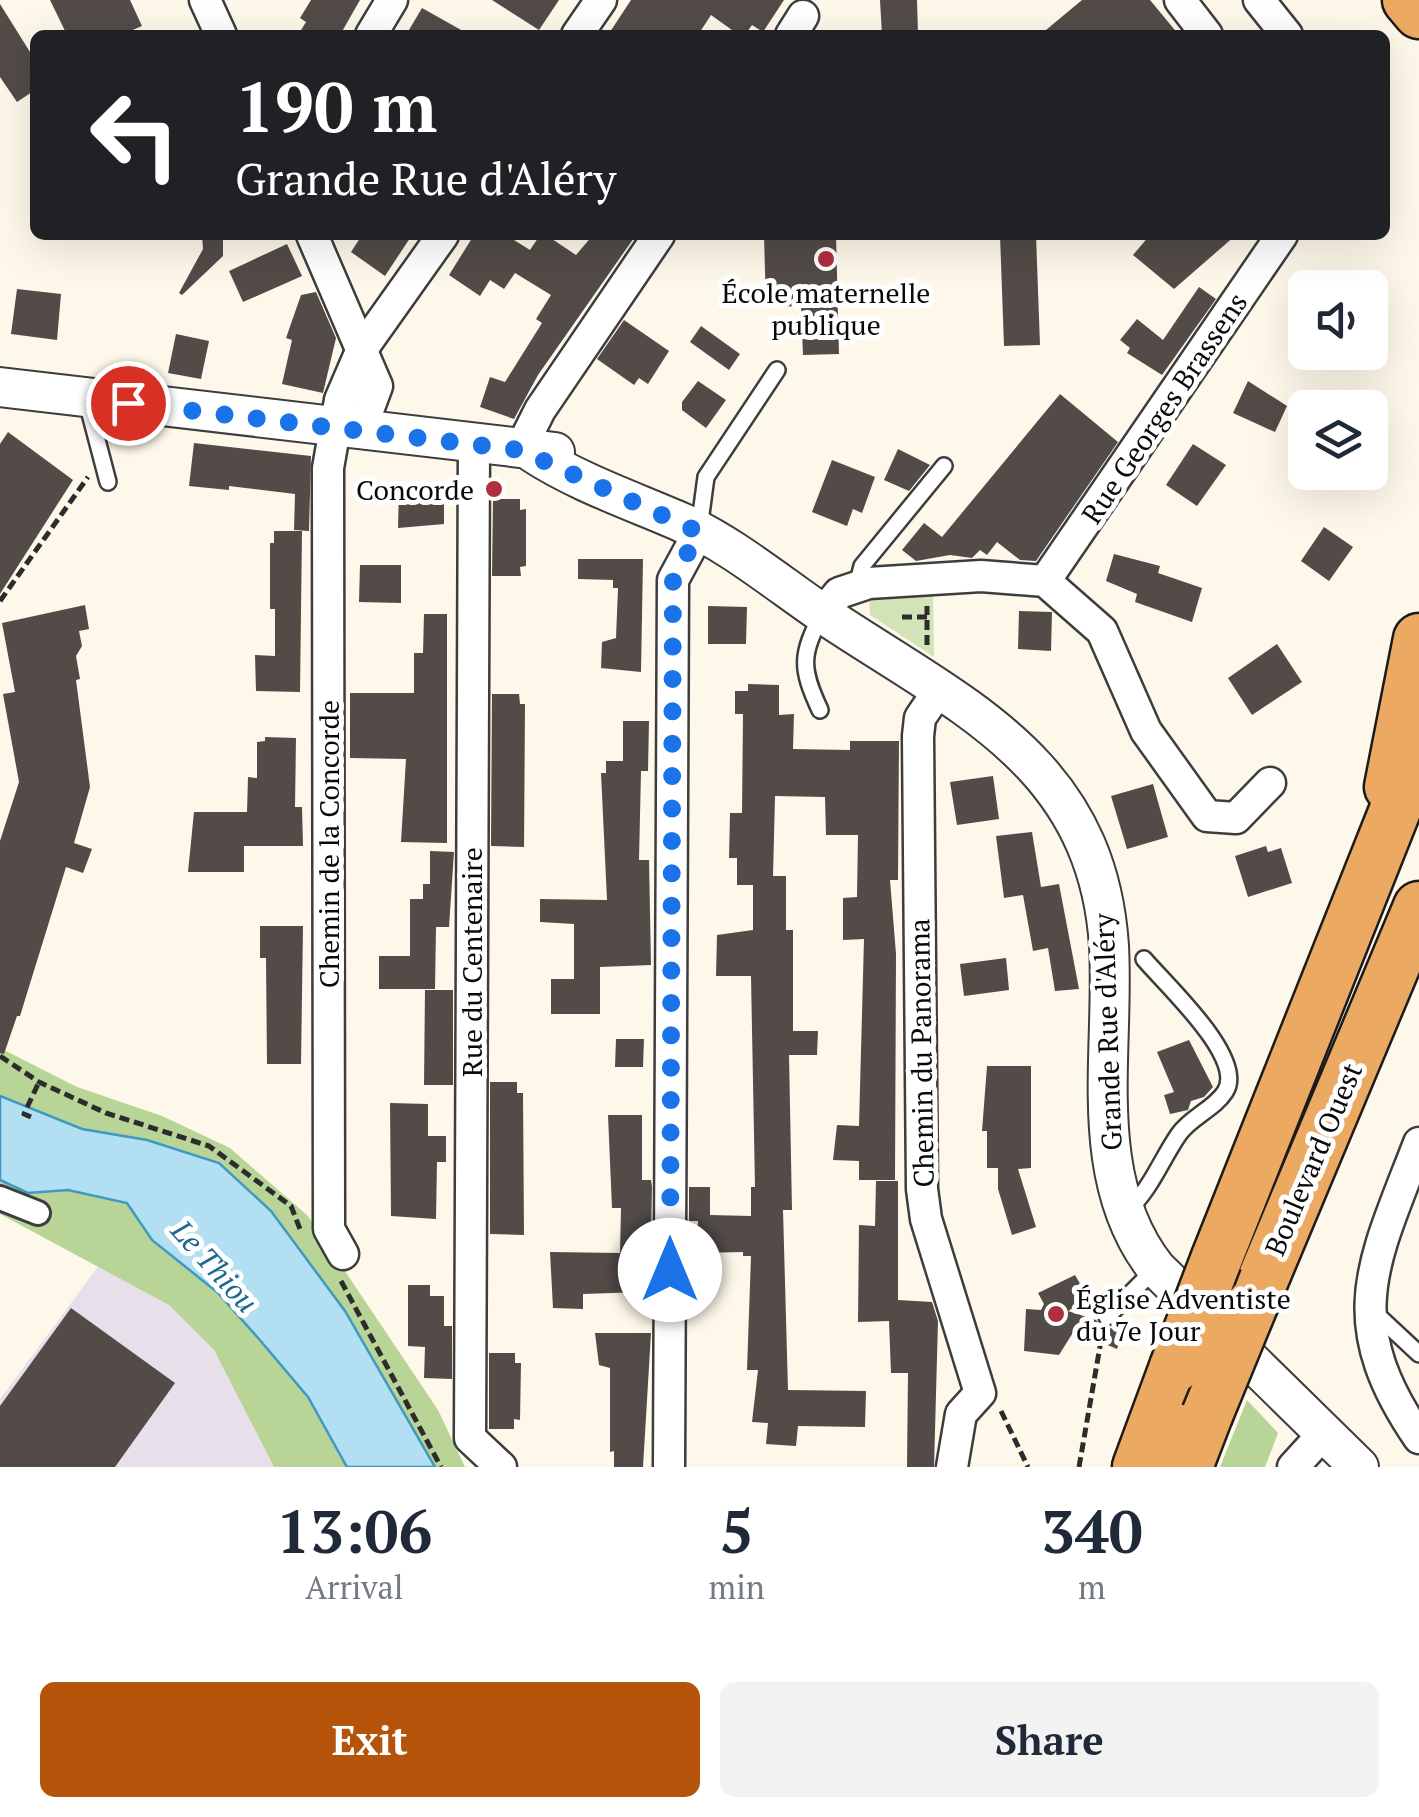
<!DOCTYPE html>
<html lang="en">
<head>
<meta charset="utf-8">
<style>
	body { margin:0; font-family:"PT Serif",serif; background:#f2f2f3; color:#1f2937; height:100vh; display:flex; flex-direction:column; font-size:38px; white-space:nowrap }
	* { box-sizing:border-box; margin:0 }
	p { font-size:32px; color:#747a83 }
	.icon { flex:none; width:55px; height:55px; fill:none; stroke:currentColor; stroke-width:2; stroke-linecap:round; stroke-linejoin:round }
	.map { position:relative; height:1467px; overflow:hidden }
	.panel { display:flex; flex-direction:column; background:#fff; flex:1 }
	.panel>* { flex:none }
	.guide { position:absolute; left:30px; top:30px; width:1360px; height:210px; border-radius:15px; box-shadow:0 10px 40px #0002; background:#202124; color:#fff; overflow:hidden }
	.fabs { position:absolute; left:1288px; top:270px; display:grid; gap:20px }
	.fabs a { display:grid; place-items:center; width:100px; height:100px; border-radius:15px; background:#fff; box-shadow:0 10px 40px #0002; font-size:50px }
	.pin { position:absolute; display:grid; place-items:center; width:85px; height:85px; color:#fff; margin:-42px; border:5px solid #fff; border-radius:50%; box-shadow:0 2px 10px #0007 }
	.me { position:absolute; width:110px; margin:-55px; rotate:0deg; stroke-linejoin:round; filter:drop-shadow(0 0 8px #0008) }
	.turn { display:flex; align-items:center; gap:35px; height:210px; padding:0 40px; font-size:45px }
	.turn .icon { width:130px; height:130px; stroke-width:2.5 }
	.turn b { display:block; font-size:70px; line-height:85px }
	.eta { display:flex; justify-content:space-evenly; align-items:center; height:170px; text-align:center }
	.eta b { font-size:60px; font-weight:700; line-height:70px }
	.button { display:flex; gap:20px; margin-top:auto; padding:20px 40px }
	.button a { flex:1; height:115px; border-radius:15px; background:#b45309; color:#fff; font-size:40px; font-weight:700; line-height:115px; text-align:center }
	.button a+a { background:#f2f2f3; color:#1f2937 }
	.map>svg:first-child { display:block }
	.industrial { fill:#e7dfe9 }
	.green { fill:#d2e4b7 }
	.forest { fill:#b8d497 }
	.water { fill:#b2dff1; stroke:#3f99c2; stroke-width:2.5 }
	.building { fill:#524b48 }
	.lines { fill:none; stroke-linecap:round; stroke-linejoin:round }
	.service-casing { stroke:#3d3d3d; stroke-width:20 }
	.pedestrian-casing { stroke:#3d3d3d; stroke-width:28 }
	.minor-casing { stroke:#3d3d3d; stroke-width:35 }
	.tertiary-casing { stroke:#3d3d3d; stroke-width:42 }
	.trunk-casing { stroke:#1b1b1b; stroke-width:55 }
	.path { stroke:#2c2c2c; stroke-width:5; stroke-dasharray:10 5; stroke-linecap:butt }
	.service { stroke:#fff; stroke-width:15 }
	.pedestrian { stroke:#fff; stroke-width:22 }
	.minor { stroke:#fff; stroke-width:30 }
	.tertiary { stroke:#fff; stroke-width:38 }
	.trunk { stroke:#eca962; stroke-width:50 }
	.trunk-bridge-casing { stroke:#1b1b1b; stroke-width:55; stroke-linecap:butt }
	.trunk-bridge { stroke:#eca962; stroke-width:50 }
	.route { stroke:#1a73e8; stroke-width:18; stroke-dasharray:0 32.4 }
	.poi-dot { fill:#af2e3f; stroke:#fff; stroke-width:4 }
	.labels { text-anchor:middle; dominant-baseline:central; stroke-width:10; stroke-linejoin:round; paint-order:stroke }
	.poi-label { font-size:28px; fill:#0a0a0a; stroke:#fff }
	.street-label { font-size:28px; fill:#0a0a0a; stroke:#fff }
	.water-label { font-size:30px; font-style:italic; fill:#1e6991; stroke:#fff }
</style>
</head>
<body>
<div class="map">
<svg width="1419" height="1467" viewBox="0 0 1419 1467">
	<rect width="100%" height="100%" fill="#fdf8e9"/>
	<polygon class="industrial" points="100,1264 169,1305 214,1350 274,1467 0,1467 0,1399"/>
	<polygon class="green" points="933,592 934,657 870,615 869,596"/>
	<g class="forest">
		<polygon points="0,1048 77,1087 162,1116 230,1148 308,1216 438,1410 465,1467 435,1467 345,1311 271,1211 219,1163 147,1140 82,1129 0,1097"/>
		<polygon points="0,1180 28,1193 68,1190 127,1203 152,1240 217,1292 259,1339 308,1397 347,1467 274,1467 214,1350 169,1305 0,1214"/>
		<polygon points="1247,1400 1278,1433 1265,1467 1220,1467"/>
	</g>
	<polygon class="water" points="0,1096 82,1129 147,1140 219,1163 271,1211 345,1311 435,1467 347,1467 308,1397 259,1339 217,1292 152,1240 127,1203 68,1190 28,1193 0,1180"/>
	<g class="building">
		<polygon points="50,0 130,0 142,26 121,35 67,35"/>
		<polygon points="311,0 360,0 340,35 298,35 306,22 300,18"/>
		<polygon points="492,0 559,0 539,30"/>
		<polygon points="631,0 784,0 763,32 752,25 745,35 739,35 711,15 698,35 608,35"/>
		<polygon points="880,0 917,0 918,35 882,35"/>
		<polygon points="1082,0 1150,0 1179,35 1040,35"/>
		<polygon points="0,4 35,60 35,90 17,102 0,77"/>
		<polygon points="422,8 470,35 406,35"/>
		<polygon points="202,235 223,235 223,256 182,295 179,293 203,249"/>
		<polygon points="362,235 412,235 385,276 351,252"/>
		<polygon points="474,235 506,235 530,250 540,235 546,235 576,255 593,235 636,235 538,375 514,419 480,407 490,377 505,382 542,323 536,319 551,295 515,273 504,289 490,280 480,296 449,275"/>
		<polygon points="836,235 839,354 803,355 801,306 766,307 764,236"/>
		<polygon points="1000,235 1036,235 1040,345 1004,346"/>
		<polygon points="1150,235 1236,235 1174,289 1133,255"/>
		<polygon points="287,244 302,276 243,302 229,271"/>
		<polygon points="1199,287 1216,299 1162,375 1127,353 1130,348 1120,340 1137,319 1163,340"/>
		<polygon points="17,289 61,294 57,340 11,334"/>
		<polygon points="316,292 336,338 323,393 282,384 292,340 286,338 301,295"/>
		<polygon points="624,320 669,351 648,384 639,378 634,385 597,359"/>
		<polygon points="701,326 740,354 729,370 690,342"/>
		<polygon points="176,334 209,341 201,379 168,373"/>
		<polygon points="698,381 726,400 706,428 682,410 682,402"/>
		<polygon points="1248,381 1287,406 1275,432 1233,413"/>
		<polygon points="1060,394 1118,442 1036,561 1020,560 997,542 987,555 980,550 972,558 950,555 916,561 902,550 924,523 942,537"/>
		<polygon points="8,432 73,480 0,594 0,444"/>
		<polygon points="194,443 311,456 309,531 294,530 295,494 229,486 229,490 189,486"/>
		<polygon points="1193,444 1226,465 1197,506 1166,485"/>
		<polygon points="898,449 930,465 909,491 884,480"/>
		<polygon points="832,460 875,477 862,513 853,509 847,526 812,512"/>
		<polygon points="399,489 431,489 436,498 444,498 444,524 398,528"/>
		<polygon points="493,499 520,499 520,510 526,509 526,566 520,567 521,576 492,576"/>
		<polygon points="1324,527 1353,547 1329,581 1301,561"/>
		<polygon points="274,531 302,531 300,692 256,691 255,655 275,656 275,609 270,609 270,543 274,543"/>
		<polygon points="1114,554 1160,566 1158,573 1202,588 1192,622 1135,602 1137,594 1106,581"/>
		<polygon points="578,559 643,559 641,672 601,668 602,642 616,638 618,588 613,588 613,580 578,579"/>
		<polygon points="360,565 401,565 401,603 359,602"/>
		<polygon points="85,605 89,629 79,631 82,646 76,656 80,679 76,680 90,787 74,843 92,849 83,873 66,867 20,1016 17,1016 4,1054 0,1053 0,841 19,782 3,694 15,692 2,623"/>
		<polygon points="708,606 747,607 746,644 708,644"/>
		<polygon points="1019,611 1052,612 1051,651 1018,649"/>
		<polygon points="424,614 447,614 447,843 401,842 406,759 350,758 350,693 414,693 414,653 423,653"/>
		<polygon points="1277,644 1302,682 1252,715 1228,678"/>
		<polygon points="748,684 779,685 779,715 794,714 793,749 850,750 850,741 899,741 898,880 890,880 896,954 895,1180 859,1180 859,1161 833,1160 837,1125 859,1126 864,939 843,940 843,898 857,897 858,835 826,835 825,797 775,796 773,876 786,876 786,930 793,930 793,1031 818,1031 817,1055 789,1055 792,1210 783,1210 788,1390 866,1391 865,1427 798,1426 796,1446 766,1444 768,1423 752,1422 758,1370 747,1370 751,1256 743,1256 743,1252 697,1253 698,1221 689,1221 689,1187 710,1187 710,1215 751,1216 751,1187 755,1187 751,976 716,976 717,935 753,930 753,885 737,885 737,858 729,858 730,813 742,813 743,714 735,714 735,691 748,691"/>
		<polygon points="492,694 519,694 520,704 525,704 524,847 491,846"/>
		<polygon points="623,721 649,721 648,771 641,771 639,860 649,860 651,965 600,967 600,1014 551,1014 551,979 574,979 574,924 540,922 540,899 607,900 601,773 606,773 606,761 623,761"/>
		<polygon points="265,737 296,738 295,807 302,807 303,846 244,846 244,872 188,872 194,812 247,812 248,777 257,778 257,742 265,741"/>
		<polygon points="993,776 999,819 957,825 950,782"/>
		<polygon points="1153,784 1168,837 1127,849 1111,796"/>
		<polygon points="1032,832 1041,887 1059,884 1079,989 1055,991 1048,948 1033,951 1023,895 1004,898 996,836"/>
		<polygon points="1266,846 1268,852 1281,848 1292,883 1248,897 1235,856"/>
		<polygon points="430,851 454,852 449,927 436,927 435,989 379,989 379,956 410,956 410,899 423,899 423,884 430,884"/>
		<polygon points="260,926 303,926 301,1064 267,1064 266,958 260,958"/>
		<polygon points="1006,958 1009,990 964,996 960,964"/>
		<polygon points="425,990 453,990 453,1085 424,1085"/>
		<polygon points="616,1039 644,1039 643,1067 615,1067"/>
		<polygon points="1189,1040 1213,1087 1204,1097 1191,1101 1188,1110 1170,1114 1164,1095 1174,1092 1157,1052"/>
		<polygon points="987,1066 1031,1066 1031,1168 1018,1169 1036,1227 1012,1235 998,1189 998,1168 987,1168 987,1131 982,1131"/>
		<polygon points="490,1082 517,1082 517,1093 523,1093 524,1235 490,1234"/>
		<polygon points="390,1103 428,1104 428,1136 446,1136 446,1162 437,1162 436,1219 391,1216"/>
		<polygon points="608,1115 642,1115 642,1180 651,1180 652,1187 651,1234 643,1234 642,1292 583,1294 583,1309 553,1308 550,1252 620,1253 621,1208 612,1208"/>
		<polygon points="876,1181 898,1181 898,1300 932,1302 938,1321 934,1467 907,1467 908,1373 891,1373 889,1321 858,1322 859,1225 875,1226"/>
		<polygon points="1075,1275 1089,1299 1068,1311 1096,1320 1103,1328 1124,1329 1117,1349 1074,1331 1059,1355 1024,1351 1026,1309 1041,1310 1044,1304 1038,1293"/>
		<polygon points="408,1285 430,1285 430,1296 444,1296 444,1326 452,1326 452,1379 424,1378 425,1347 408,1346"/>
		<polygon points="71,1308 175,1383 115,1467 0,1467 0,1406"/>
		<polygon points="595,1333 651,1333 643,1467 614,1467 614,1451 610,1452 610,1368 599,1365"/>
		<polygon points="489,1353 515,1353 515,1363 521,1363 520,1420 514,1419 514,1429 489,1429"/>
	</g>
	<g class="lines">
		<defs>
			<g id="service">
				<polyline points="86,398 108,482"/>
				<polyline points="699,529 706,477 777,370"/>
				<polyline points="857,586 862,566 944,466"/>
				<path d="M820 710C800 667 801 655 822 614"/>
				<path d="M1127 1211C1151 1189 1161 1160 1179 1134 1191 1117 1214 1109 1225 1092 1247 1059 1166 985 1144 959"/>
				<polyline points="1374,1312 1419,1354"/>
				<polyline points="1107,1317 1156,1268"/>
			</g>
			<polyline id="pedestrian" points="0,1198 38,1213"/>
			<g id="minor">
				<polyline points="205,0 221,35"/>
				<polyline points="1180,0 1207,35"/>
				<polyline points="1259,0 1287,35"/>
				<polyline points="371,35 392,0"/>
				<polyline points="577,35 601,0"/>
				<polyline points="791,35 803,16"/>
				<polyline points="312,235 377,386 360,432"/>
				<polyline points="474,444 470,1438 501,1467"/>
				<polyline points="520,450 540,410 659,235"/>
				<polyline points="1045,581 1282,235"/>
				<polyline points="822,614 839,593 869,583 981,576 1045,581 1102,631 1146,731 1207,816 1236,818 1270,783"/>
				<polyline points="939,690 920,718 918,736 922,1189 926,1219 980,1393 961,1414 952,1467"/>
				<path d="M1419 1143C1373 1263 1338 1320 1419 1438"/>
				<polyline points="343,1254 329,1229 328,468 340,400 362,349 443,235"/>
				<polyline points="669,1467 673,580 699,532"/>
				<polyline points="1293,1467 1324,1433"/>
			</g>
			<g id="tertiary">
				<polyline points="0,387 555,452"/>
				<path d="M533 453C579 483 633 501 683 523 731 544 784 588 829 618 963 707 1097 763 1109 946 1115 1053 1085 1177 1156 1268L1359 1467"/>
			</g>
			<g id="trunk">
				<polyline points="1408,0 1419,13"/>
				<polyline points="1390,787 1419,639"/>
				<polyline points="1216,1260 1419,750"/>
				<polyline points="1253,1303 1419,907"/>
				<polyline points="1138,1467 1175,1367"/>
				<polyline points="1187,1467 1207,1415"/>
			</g>
		</defs>
		<use href="#service" class="service-casing"/>
		<use href="#pedestrian" class="pedestrian-casing"/>
		<use href="#minor" class="minor-casing"/>
		<use href="#tertiary" class="tertiary-casing"/>
		<use href="#trunk" class="trunk-casing"/>
		<g class="path">
			<polyline points="0,601 88,477"/>
			<polyline points="902,617 927,617"/>
			<polyline points="927,645 927,606"/>
			<polyline points="0,1056 39,1082 106,1113 209,1146 291,1206 300,1229"/>
			<polyline points="31,1117 24,1114 39,1082"/>
			<polyline points="341,1281 441,1467"/>
			<polyline points="1001,1411 1028,1467"/>
			<polyline points="1079,1467 1102,1335"/>
		</g>
		<use href="#service" class="service"/>
		<use href="#pedestrian" class="pedestrian"/>
		<use href="#minor" class="minor"/>
		<use href="#tertiary" class="tertiary"/>
		<use href="#trunk" class="trunk"/>
		<defs>
			<g id="trunk-bridge">
				<polyline points="1175,1367 1216,1260"/>
				<polyline points="1207,1415 1253,1303"/>
			</g>
		</defs>
		<use href="#trunk-bridge" class="trunk-bridge-casing"/>
		<use href="#trunk-bridge" class="trunk-bridge"/>
	</g>
	<g class="lines">
		<polyline class="route" points="128,403 520,450 699,532 673,580 670,1270"/>
	</g>
	<g class="poi-dot">
		<circle cx="826" cy="259" r="10"/>
		<circle cx="494" cy="489" r="10"/>
		<circle cx="1056" cy="1314" r="10"/>
	</g>
	<g class="labels">
		<g class="poi-label">
			<text x="826" y="292">École maternelle<tspan x="826" dy="32">publique</tspan></text>
			<text x="474" y="489" text-anchor="end">Concorde</text>
			<text x="1076" y="1298" text-anchor="start">Église Adventiste<tspan x="1076" dy="32">du 7e Jour</tspan></text>
		</g>
		<g class="street-label">
			<text transform="translate(1164 408) rotate(-56)">Rue Georges Brassens</text>
			<text transform="translate(328 844) rotate(-90)">Chemin de la Concorde</text>
			<text transform="translate(471 962) rotate(-90)">Rue du Centenaire</text>
			<text transform="translate(1107 1032) rotate(-92)">Grande Rue d'Aléry</text>
			<text transform="translate(921 1053) rotate(-91)">Chemin du Panorama</text>
			<text transform="translate(1313 1159) rotate(-67)">Boulevard Ouest</text>
		</g>
		<g class="water-label">
			<text transform="translate(215 1266) rotate(48)">Le Thiou</text>
		</g>
	</g>
</svg>
<div class="fabs">
<a><svg class="icon" aria-label="sound" viewBox="0 0 24 24"><path d="M4 9h4l5-4v14l-5-4H4zM17 9q2 3 0 6"/></svg></a>
<a><svg class="icon" aria-label="layers" viewBox="0 0 24 24"><path d="M12 4l9 5-9 5-9-5zM3 14l9 5 9-5"/></svg></a>
</div>
<div class="pin" style="left:128px;top:403px;background:#d93025"><svg class="icon" aria-label="arrive" viewBox="0 0 24 24"><path d="M6 21V4h12l-3 4 3 4H6"/></svg></div>
<svg class="me" style="left:670px;top:1270px" viewBox="-20 -20 40 40"><circle r="19" fill="#fff"/><path d="M0-13L10 11 0 6-10 11z" fill="#1a73e8"/></svg>
<div class="guide">
<div class="turn"><svg class="icon" aria-label="left" viewBox="0 0 24 24"><path d="M17 20v-9H6M10 6l-5 5 5 5"/></svg><div><b>190 m</b>Grande Rue d'Aléry</div></div>
</div>
</div>
<section class="panel">
<div class="eta">
<div><b>13:06</b><p>Arrival</p></div>
<div><b>5</b><p>min</p></div>
<div><b>340</b><p>m</p></div>
</div>
<div class="button"><a>Exit</a><a>Share</a></div>
</section>
</body>
</html>
